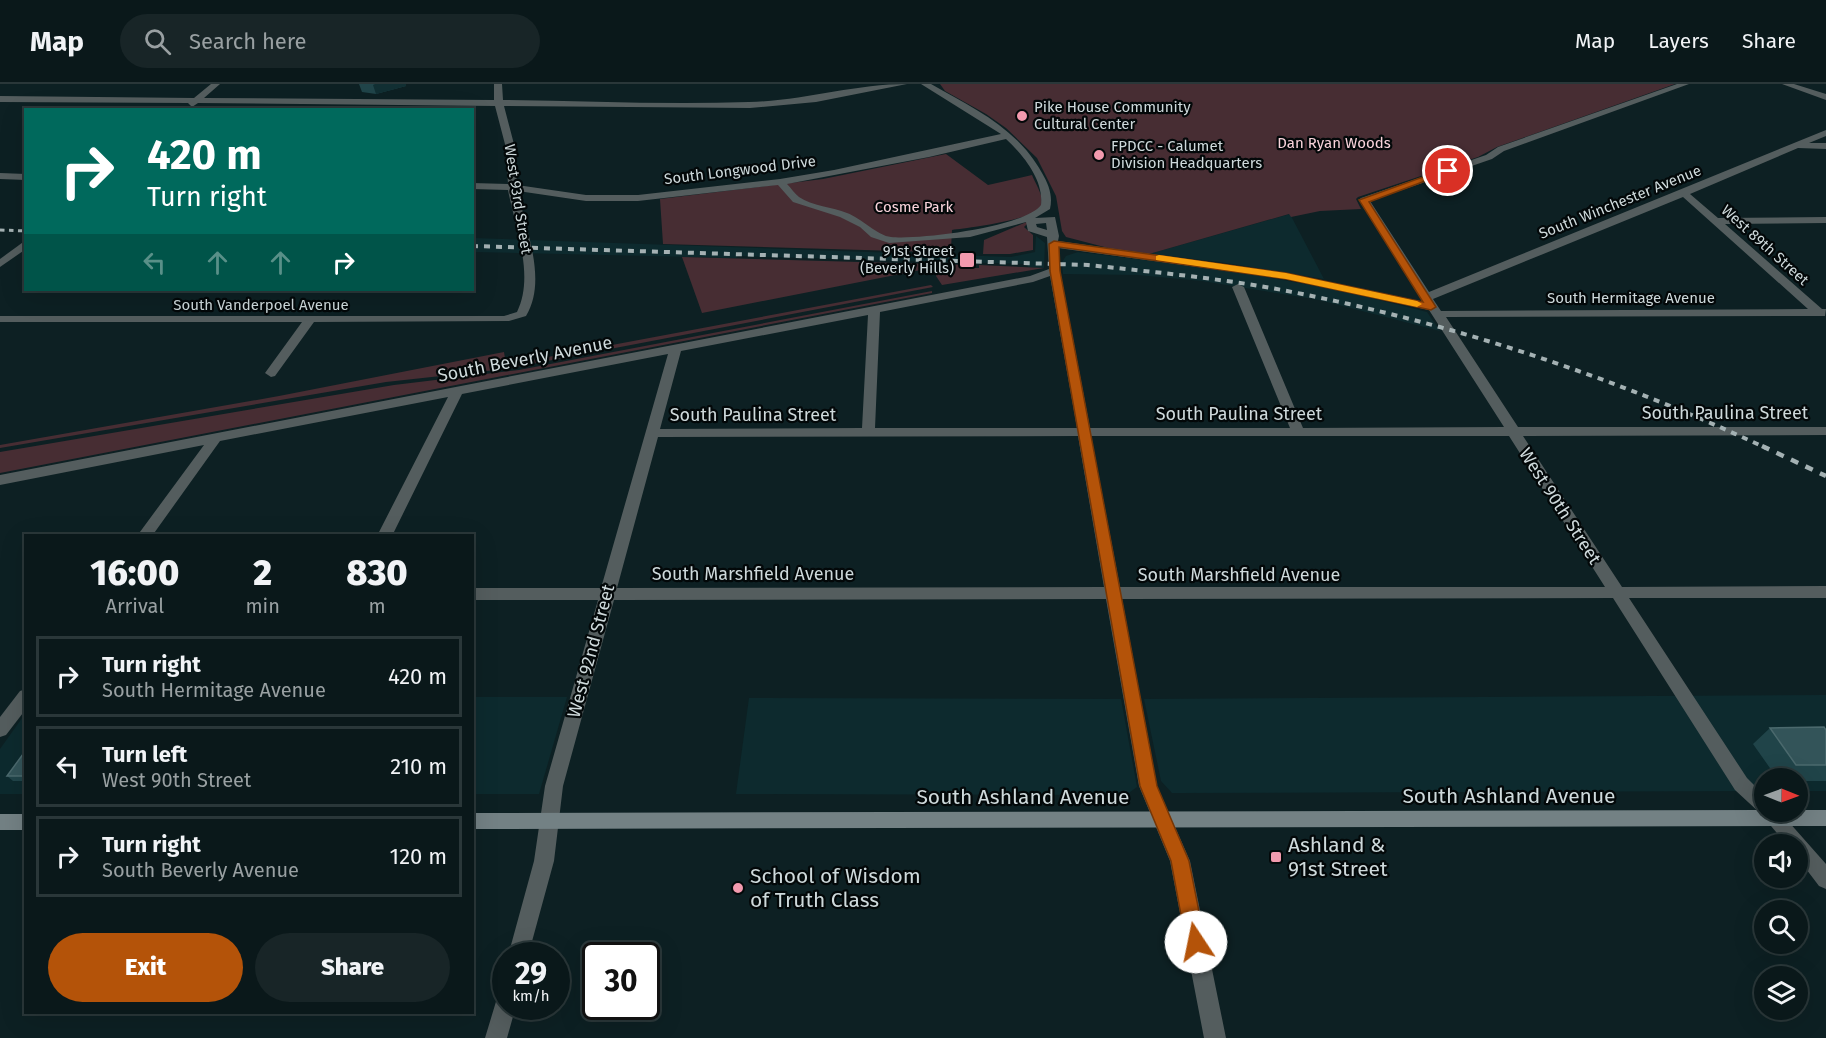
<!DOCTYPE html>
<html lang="en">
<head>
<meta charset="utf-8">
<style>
	body { margin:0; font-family:"Fira Sans",sans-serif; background:#182527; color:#f1f3f6; height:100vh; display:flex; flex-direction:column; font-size:22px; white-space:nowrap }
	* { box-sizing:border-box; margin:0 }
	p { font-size:20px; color:#99a0a2 }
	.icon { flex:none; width:33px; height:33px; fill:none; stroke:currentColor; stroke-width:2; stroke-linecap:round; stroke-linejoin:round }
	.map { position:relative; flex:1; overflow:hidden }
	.panel { position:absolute; left:24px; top:450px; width:450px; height:480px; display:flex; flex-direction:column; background:#0a181a; border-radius:0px; box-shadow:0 6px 24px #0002,0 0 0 2px #2a3739 }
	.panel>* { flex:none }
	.guide { position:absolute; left:24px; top:24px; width:450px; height:183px; border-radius:0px; box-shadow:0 6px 24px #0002,0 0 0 2px #2a3739; background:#00695c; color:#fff; overflow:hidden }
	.needle { width:39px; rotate:91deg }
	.fabs { position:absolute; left:1754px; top:684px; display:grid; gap:12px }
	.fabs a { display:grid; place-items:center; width:54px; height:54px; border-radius:50%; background:#0a181a; box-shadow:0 6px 24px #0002,0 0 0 2px #2a3739; font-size:30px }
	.speed { position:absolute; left:492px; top:858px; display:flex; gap:12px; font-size:30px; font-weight:700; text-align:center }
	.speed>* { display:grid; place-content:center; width:78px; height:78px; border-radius:50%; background:#0a181a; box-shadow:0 6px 24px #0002,0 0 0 2px #2a3739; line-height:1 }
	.speed small { font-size:15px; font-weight:400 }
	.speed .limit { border:3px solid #111; border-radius:9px; background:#fff; color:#111 }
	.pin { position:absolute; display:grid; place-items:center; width:51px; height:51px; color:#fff; margin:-26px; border:3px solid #fff; border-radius:50%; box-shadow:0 2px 6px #0007 }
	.me { position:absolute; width:66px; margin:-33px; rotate:349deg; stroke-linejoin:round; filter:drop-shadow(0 0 4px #0008) }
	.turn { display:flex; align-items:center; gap:21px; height:126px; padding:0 24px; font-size:27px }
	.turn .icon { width:78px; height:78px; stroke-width:2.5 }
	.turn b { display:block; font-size:42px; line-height:51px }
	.lanes { display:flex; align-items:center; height:57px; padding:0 24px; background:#0003; justify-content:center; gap:30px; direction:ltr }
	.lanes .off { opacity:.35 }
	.eta { display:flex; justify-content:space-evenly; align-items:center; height:102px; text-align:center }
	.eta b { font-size:36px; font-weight:800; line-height:42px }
	.cta { display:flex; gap:12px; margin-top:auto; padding:12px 24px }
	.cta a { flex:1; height:69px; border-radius:36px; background:#b45309; color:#fff; font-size:24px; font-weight:800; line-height:69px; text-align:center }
	.cta a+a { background:#182527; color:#f1f3f6 }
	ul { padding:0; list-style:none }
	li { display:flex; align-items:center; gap:18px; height:81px; margin:0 12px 9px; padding:0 12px; border:3px solid #2a3739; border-radius:0px }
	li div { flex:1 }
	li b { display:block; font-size:22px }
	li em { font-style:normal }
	header { display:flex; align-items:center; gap:36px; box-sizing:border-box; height:84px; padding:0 30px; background:#0a181a; border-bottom:2px solid #2a3739 }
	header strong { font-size:28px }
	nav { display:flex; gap:33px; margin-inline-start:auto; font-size:21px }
	.search { width:420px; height:54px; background:#182527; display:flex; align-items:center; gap:15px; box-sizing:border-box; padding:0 21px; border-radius:33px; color:#99a0a2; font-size:22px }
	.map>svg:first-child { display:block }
	.built { fill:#0d2a2e }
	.green { fill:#472d33 }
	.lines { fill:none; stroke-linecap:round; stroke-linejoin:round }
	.minor { fill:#545d5e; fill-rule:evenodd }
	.secondary { fill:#738184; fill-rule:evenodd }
	.rail-far2 { stroke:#a4b1b3; stroke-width:3; stroke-dasharray:4.5 4.5; stroke-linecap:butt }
	.rail-far1 { stroke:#a4b1b3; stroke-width:4; stroke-dasharray:6 6; stroke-linecap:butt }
	.rail { stroke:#a4b1b3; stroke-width:4.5; stroke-dasharray:8 8; stroke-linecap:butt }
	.wall { fill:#204449 }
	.shaded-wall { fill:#112f33 }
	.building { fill:#335459; stroke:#4b696d; stroke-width:1.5 }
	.route { fill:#b45309; stroke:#753606; stroke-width:1.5 }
	.slow { fill:#f59e0b }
	.poi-dot { fill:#f29aae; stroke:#030809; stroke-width:2 }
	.labels { text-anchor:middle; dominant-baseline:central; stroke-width:4.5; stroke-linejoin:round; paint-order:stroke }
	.far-poi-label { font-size:15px; fill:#ced9db; stroke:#030809; text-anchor:start }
	.far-park-label { font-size:15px; fill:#f9d3db; stroke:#030809 }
	.far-street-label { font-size:15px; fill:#ced9db; stroke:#030809 }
	.street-label { font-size:18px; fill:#ced9db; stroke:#030809 }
	.near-street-label { font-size:21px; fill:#ced9db; stroke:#030809 }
	.near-poi-label { font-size:21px; fill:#ced9db; stroke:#030809; text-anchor:start }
</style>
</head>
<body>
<header>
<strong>Map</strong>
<div class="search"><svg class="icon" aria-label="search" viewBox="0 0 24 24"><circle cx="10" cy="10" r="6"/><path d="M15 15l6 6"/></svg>Search here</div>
<nav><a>Map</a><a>Layers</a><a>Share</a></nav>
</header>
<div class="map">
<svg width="1826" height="954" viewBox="0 0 1826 954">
	<rect width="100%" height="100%" fill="#0d2023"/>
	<g class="built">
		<polygon points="1290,130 1324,195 1220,178 1149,170"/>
		<polygon points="1036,152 1045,159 1044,184 1028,183 1027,180 738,172 736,174 473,168 473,154 1011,173 1035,168"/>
		<polygon points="1078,168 1228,186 1343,207 1427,228 1440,247 1319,216 1202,197 1137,191 1063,190 1062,178 1066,172"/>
		<polygon points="1826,611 1826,707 1797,707 1797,694 1764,694 1764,707 1172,709 1161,697 1144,615"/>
		<polygon points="473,613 567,613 539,710 473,710"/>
		<polygon points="749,614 1121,615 1137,703 1126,711 736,710"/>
		<polygon points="25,630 25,710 0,710 0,665"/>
	</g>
	<g class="green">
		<polygon points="940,0 1675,0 1497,63 1478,73 1358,113 1356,115 1361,125 1320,127 1291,133 1289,130 1149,170 1112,165 1066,153 1062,147 1056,112 1037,74 1006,44 986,30 945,7"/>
		<path d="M946 70 988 101 1032 91C1035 99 1045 113 1041 122 1036 136 968 144 952 146L951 165H933L932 168 663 160 660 115 823 95Z"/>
		<polygon points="1031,136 1024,143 1033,151 1033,166 1010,170 983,170 984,156"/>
		<polygon points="682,173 932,180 931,184 702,229"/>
		<polygon points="938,180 967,181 967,184 979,184 979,181 1044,184 942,201 936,192 936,188 941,187"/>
		<polygon points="931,201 933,203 505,285 386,298 0,364 0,361 279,312 504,268 506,281"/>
		<polygon points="932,207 932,209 0,389 0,368 394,301 519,286"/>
	</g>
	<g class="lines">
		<g class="minor">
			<path d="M211 0H220L204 14 494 16V0H502L503 16C585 17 667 21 749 18 802 17 854 0 907 0L816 18 750 24 504 22 515 64 517 101 586 111H638L780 95 834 86 1001 50 921 0H931C975 25 1017 44 1042 89 1049 101 1053 112 1050 125L1035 134 1055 133 1059 152 1058 157 1286 189 1424 218 1359 116 1361 114 1486 71 1498 63 1677 0H1689L1504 67 1492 75 1370 117 1429 208 1826 46V52L1809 59H1826V65L1798 64 1690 110 1718 134 1826 133V139L1725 140 1822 225H1826L1825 232 1446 233 1518 343H1826V351L1523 352 1622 503 1826 502V514H1629L1747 694 1764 711V728H1780L1826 780V805L1819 802 1797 773V760H1786L1761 730 1735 706 1613 514 1122 515 1157 702 1190 777 1226 954H1204L1170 777 1139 702 1106 515 614 516 563 702 554 777 528 872H508L534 777 545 702 598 516H472V504H601L668 270 462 310 392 452H377L448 313 220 357 152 452H137L204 361 0 401V391L1030 192 1049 185 1047 153 1028 147 1026 138 970 153 889 159 871 153 860 143 840 133 793 118 778 101 638 117H586L518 107C525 145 548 196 526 232L509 237 314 238 275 292 271 293 265 289 302 238H0V232H504L517 228C535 192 515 143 508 106L472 105V99L508 100 506 64 495 22 198 19 192 23 188 19 0 18V12L194 14ZM1006 55C1023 71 1044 96 1041 121 1025 143 919 156 891 153 878 152 861 134 847 129 833 123 812 122 799 113 795 110 791 104 787 100L929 73ZM1683 113 1808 225 1441 227 1433 215ZM1046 139 1047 146 1037 143 1036 140ZM1058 164 1286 195 1429 226 1504 343 1303 344 1244 203 1238 200 1232 203 1290 344H1090L1060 187ZM1050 192 1077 344H875L880 228 1033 198ZM868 231 862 344 660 345 681 267ZM1078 352 1104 503 617 504 658 353ZM1091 352H1509L1605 503H1120Z"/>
			<polygon points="1782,0 1794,0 1826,10 1826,16"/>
			<polygon points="0,89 26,90 26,96 0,95"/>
			<polygon points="26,156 26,165 0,183 0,175"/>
			<polygon points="26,605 26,625 6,651 0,653 0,633 20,607"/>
			<polygon points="506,909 506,922 516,922 507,954 485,954 498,911"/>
		</g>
		<g class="secondary">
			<polygon points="1764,726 1826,726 1826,742 472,745 472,729"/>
			<rect x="0" y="730" width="26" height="16"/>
		</g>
		<polyline class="rail-far2" points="0,146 26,147"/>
		<path class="rail-far1" d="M472 162 1088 181C1153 188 1218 194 1282 206 1449 238 1612 292 1766 364"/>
		<polyline class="rail" points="1762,362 1826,392"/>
	</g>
	<g class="wall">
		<polygon points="359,0 406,0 406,2 376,10 362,8"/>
		<polygon points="1770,644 1826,646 1826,697 1797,697 1797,694 1777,694 1753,660"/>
		<polygon points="26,666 26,697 13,697 7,692"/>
	</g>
	<polygon class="shaded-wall" points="375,0 406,0 406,2 376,10 373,1"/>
	<g class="building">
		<polygon points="1824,643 1826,646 1826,681 1796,681 1770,644"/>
		<polygon points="26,666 26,692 7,692"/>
	</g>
	<polygon class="route" points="1445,85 1452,87 1369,118 1436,223 1431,226 1286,195 1059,163 1060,187 1157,702 1189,777 1205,858 1202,864 1196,867 1189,864 1186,858 1171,777 1140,702 1050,187 1049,160 1054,157 1286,189 1423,218 1359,116"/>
	<polygon class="slow" points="1159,171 1286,189 1417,217 1422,220 1417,223 1286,195 1156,176 1156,172"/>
	<g class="poi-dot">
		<circle cx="1022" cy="32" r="6"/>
		<circle cx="1099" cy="71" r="6"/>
		<rect x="959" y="168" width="16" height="16" rx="3"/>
		<rect x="1270" y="767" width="12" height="12" rx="3"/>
		<circle cx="738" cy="804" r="6"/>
	</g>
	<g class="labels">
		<g class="far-poi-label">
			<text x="1034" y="23">Pike House Community<tspan x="1034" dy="17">Cultural Center</tspan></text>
			<text x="1111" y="62">FPDCC - Calumet<tspan x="1111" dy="17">Division Headquarters</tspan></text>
			<text x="954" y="167" text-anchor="end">91st Street<tspan x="954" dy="17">(Beverly Hills)</tspan></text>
		</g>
		<g class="far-park-label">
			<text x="1334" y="59">Dan Ryan Woods</text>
			<text x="914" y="123">Cosme Park</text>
		</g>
		<g class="far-street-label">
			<text transform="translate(740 86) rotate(-7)">South Longwood Drive</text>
			<text transform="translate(518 115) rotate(81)">West 93rd Street</text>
			<text transform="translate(1620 118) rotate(-22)">South Winchester Avenue</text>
			<text transform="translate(1765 161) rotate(42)">West 89th Street</text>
			<text x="1631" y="214">South Hermitage Avenue</text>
			<text x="261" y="221">South Vanderpoel Avenue</text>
		</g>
		<g class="street-label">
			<text transform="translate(525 275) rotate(-11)">South Beverly Avenue</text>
			<text x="1725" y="329">South Paulina Street</text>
			<text x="1239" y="330">South Paulina Street</text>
			<text x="753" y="331">South Paulina Street</text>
			<text transform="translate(1560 422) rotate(57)">West 90th Street</text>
			<text x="753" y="490">South Marshfield Avenue</text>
			<text x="1239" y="491">South Marshfield Avenue</text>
			<text transform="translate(591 567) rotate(-75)">West 92nd Street</text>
		</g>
		<g class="near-street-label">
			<text x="1509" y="712">South Ashland Avenue</text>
			<text x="1023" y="713">South Ashland Avenue</text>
		</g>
		<g class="near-poi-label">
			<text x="1288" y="761">Ashland &amp;<tspan x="1288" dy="24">91st Street</tspan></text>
			<text x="750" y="792">School of Wisdom<tspan x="750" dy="24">of Truth Class</tspan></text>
		</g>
	</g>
</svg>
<div class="fabs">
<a><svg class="needle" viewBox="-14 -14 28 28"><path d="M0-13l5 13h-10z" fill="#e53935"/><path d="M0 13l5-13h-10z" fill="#99a0a2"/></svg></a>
<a><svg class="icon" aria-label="sound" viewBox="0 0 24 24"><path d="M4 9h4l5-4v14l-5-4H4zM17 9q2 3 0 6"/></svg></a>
<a><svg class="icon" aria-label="search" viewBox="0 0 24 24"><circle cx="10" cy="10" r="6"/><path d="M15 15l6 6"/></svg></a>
<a><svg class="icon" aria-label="layers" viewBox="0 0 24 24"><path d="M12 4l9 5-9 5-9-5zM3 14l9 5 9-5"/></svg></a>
</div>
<div class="speed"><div>29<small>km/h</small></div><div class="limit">30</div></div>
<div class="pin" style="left:1448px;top:87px;background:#d93025"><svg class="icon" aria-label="arrive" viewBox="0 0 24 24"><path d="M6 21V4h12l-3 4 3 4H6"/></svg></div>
<svg class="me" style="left:1196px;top:858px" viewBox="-20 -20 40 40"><circle r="19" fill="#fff"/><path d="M0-13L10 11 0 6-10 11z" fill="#b45309"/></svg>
<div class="guide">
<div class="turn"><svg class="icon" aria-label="right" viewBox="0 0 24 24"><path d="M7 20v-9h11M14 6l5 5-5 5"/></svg><div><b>420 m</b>Turn right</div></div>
<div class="lanes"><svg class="icon off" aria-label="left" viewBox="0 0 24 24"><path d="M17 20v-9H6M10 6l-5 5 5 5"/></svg><svg class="icon off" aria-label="ahead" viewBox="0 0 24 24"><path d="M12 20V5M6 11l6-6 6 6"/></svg><svg class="icon off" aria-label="ahead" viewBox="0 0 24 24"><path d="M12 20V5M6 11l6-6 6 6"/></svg><svg class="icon" aria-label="right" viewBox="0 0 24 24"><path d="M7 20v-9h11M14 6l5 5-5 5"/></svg></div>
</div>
<section class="panel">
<div class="eta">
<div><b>16:00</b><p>Arrival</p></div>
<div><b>2</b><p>min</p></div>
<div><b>830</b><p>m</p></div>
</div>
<ul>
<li><svg class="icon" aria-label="right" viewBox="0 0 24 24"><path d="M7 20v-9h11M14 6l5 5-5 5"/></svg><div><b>Turn right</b><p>South Hermitage Avenue</p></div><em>420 m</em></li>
<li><svg class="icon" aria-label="left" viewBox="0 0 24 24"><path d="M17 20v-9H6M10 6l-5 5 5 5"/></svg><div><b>Turn left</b><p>West 90th Street</p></div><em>210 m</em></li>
<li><svg class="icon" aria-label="right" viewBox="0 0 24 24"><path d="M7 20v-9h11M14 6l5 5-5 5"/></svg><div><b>Turn right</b><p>South Beverly Avenue</p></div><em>120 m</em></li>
</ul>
<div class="cta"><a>Exit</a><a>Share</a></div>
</section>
</div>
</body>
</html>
